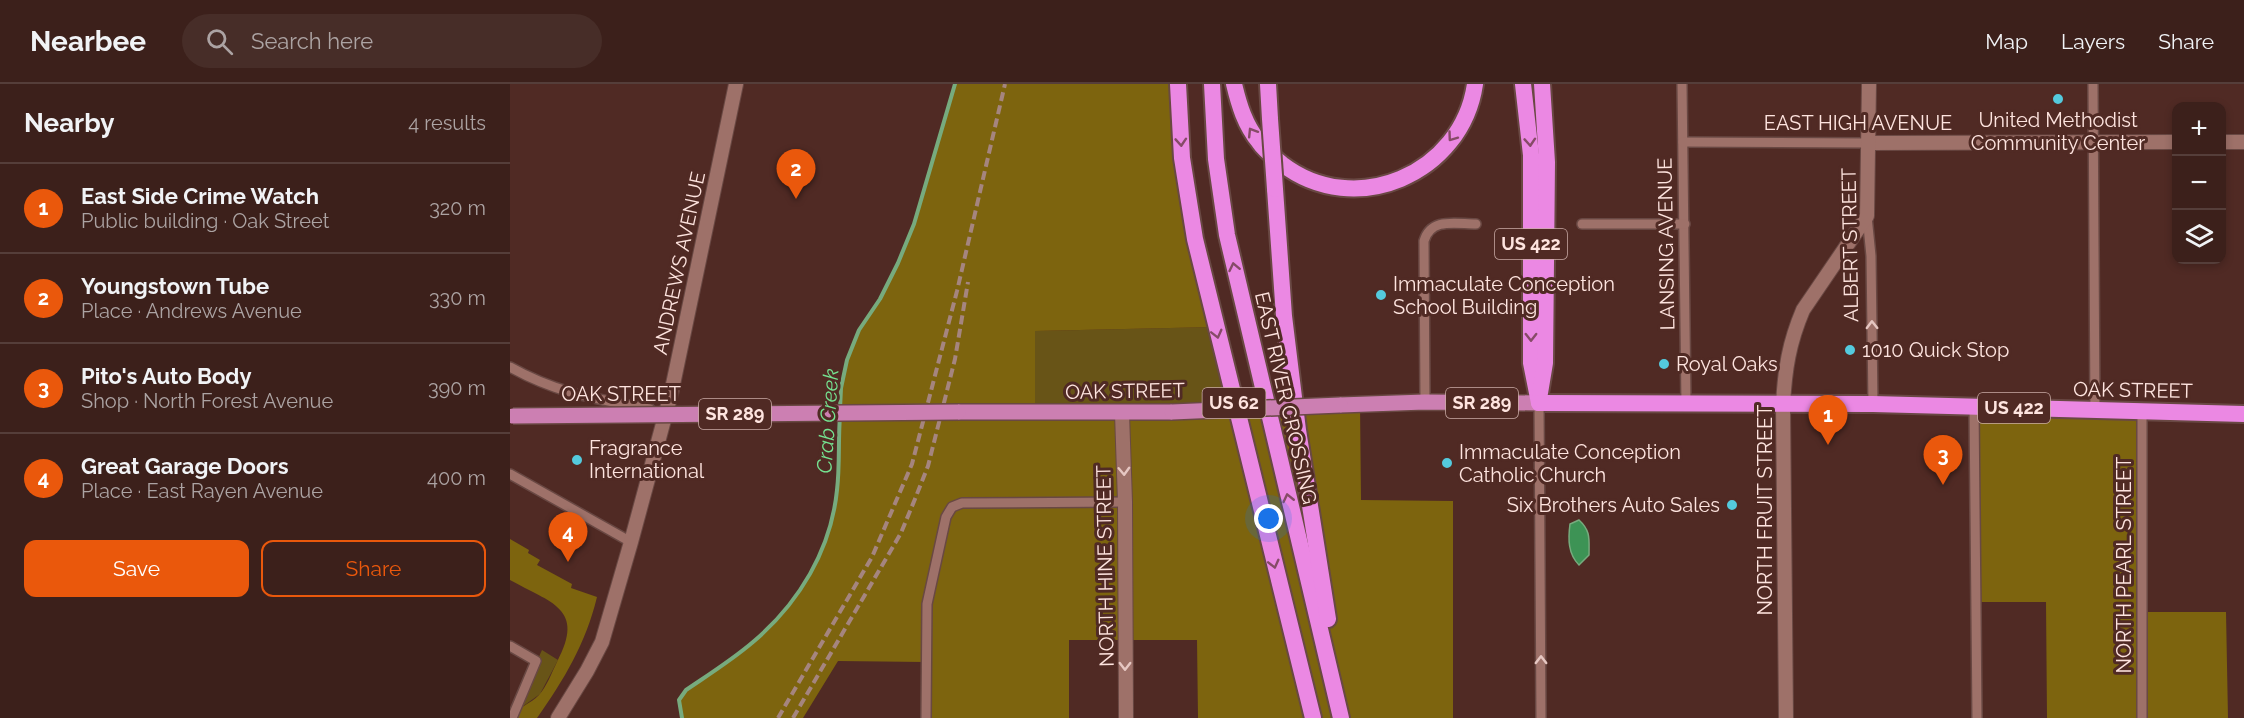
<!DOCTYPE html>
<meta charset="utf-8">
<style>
:root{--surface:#3c201b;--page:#472d28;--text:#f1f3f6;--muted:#aca3a3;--line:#553e3a;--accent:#ea580c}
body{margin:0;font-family:Raleway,sans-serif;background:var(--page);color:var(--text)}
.controls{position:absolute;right:18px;top:18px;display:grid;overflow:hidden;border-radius:12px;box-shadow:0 3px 9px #0003}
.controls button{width:54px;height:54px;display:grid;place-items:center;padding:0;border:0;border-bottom:2px solid var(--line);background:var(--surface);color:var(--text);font:30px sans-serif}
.you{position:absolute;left:759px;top:435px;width:21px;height:21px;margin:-15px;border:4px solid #fff;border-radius:50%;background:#1a73e8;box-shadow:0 0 0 9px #1a73e833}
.badge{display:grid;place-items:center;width:39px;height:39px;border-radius:50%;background:var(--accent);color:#fff;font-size:20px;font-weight:700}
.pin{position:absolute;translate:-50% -50px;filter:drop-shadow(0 2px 3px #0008)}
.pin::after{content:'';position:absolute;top:32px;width:21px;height:18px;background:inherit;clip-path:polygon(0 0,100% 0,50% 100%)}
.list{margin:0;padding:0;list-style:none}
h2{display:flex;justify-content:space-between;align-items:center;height:78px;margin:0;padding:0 24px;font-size:26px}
h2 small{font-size:20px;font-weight:400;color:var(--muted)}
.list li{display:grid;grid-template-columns:39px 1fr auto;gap:18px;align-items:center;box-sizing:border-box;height:90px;padding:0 24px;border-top:2px solid var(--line)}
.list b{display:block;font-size:22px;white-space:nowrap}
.list p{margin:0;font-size:20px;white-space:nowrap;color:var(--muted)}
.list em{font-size:20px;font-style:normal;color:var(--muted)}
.actions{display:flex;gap:12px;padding:18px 24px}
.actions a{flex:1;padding:14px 0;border:2px solid var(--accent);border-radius:12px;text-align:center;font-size:21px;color:var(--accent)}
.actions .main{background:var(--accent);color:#fff}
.icon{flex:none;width:33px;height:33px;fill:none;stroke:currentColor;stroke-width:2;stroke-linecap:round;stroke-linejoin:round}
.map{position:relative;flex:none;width:1734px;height:634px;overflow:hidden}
header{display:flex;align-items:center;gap:36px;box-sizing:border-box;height:84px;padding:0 30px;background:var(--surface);border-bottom:2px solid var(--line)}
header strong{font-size:28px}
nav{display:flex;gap:33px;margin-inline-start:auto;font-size:21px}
.search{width:420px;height:54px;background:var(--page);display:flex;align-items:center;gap:15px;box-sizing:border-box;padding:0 21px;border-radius:33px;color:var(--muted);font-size:22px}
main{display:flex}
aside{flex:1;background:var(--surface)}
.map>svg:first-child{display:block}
.green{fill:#685417}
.forest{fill:#7d640e}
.water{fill:#3d9355;stroke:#77ab7e;stroke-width:1.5}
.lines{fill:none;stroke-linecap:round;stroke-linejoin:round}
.stream{stroke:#77ab7e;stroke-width:4}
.street-casing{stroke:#694843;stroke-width:12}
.secondary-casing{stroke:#694843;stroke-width:16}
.primary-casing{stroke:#694843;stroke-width:18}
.highway-casing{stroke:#694843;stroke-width:20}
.street{stroke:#9e7169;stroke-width:9}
.secondary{stroke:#9e7169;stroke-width:14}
.primary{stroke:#cc7fb2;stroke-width:15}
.highway{stroke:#eb88e3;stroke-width:16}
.rail{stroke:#a5857f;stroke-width:4;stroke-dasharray:9 4.5;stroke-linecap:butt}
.primary-bridge-casing{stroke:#694843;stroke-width:18;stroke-linecap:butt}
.highway-bridge-casing{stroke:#694843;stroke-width:20;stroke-linecap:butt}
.primary-bridge{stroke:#cc7fb2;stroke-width:15}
.highway-bridge{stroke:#eb88e3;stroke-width:16}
.oneway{stroke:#864b67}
.oneway2{stroke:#e6c7c2}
.poi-dot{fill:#54cadd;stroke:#502a24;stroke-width:2}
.labels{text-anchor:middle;stroke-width:6;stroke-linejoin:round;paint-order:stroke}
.shield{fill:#502a24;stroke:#caaca7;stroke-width:1.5}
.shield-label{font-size:18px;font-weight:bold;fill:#fee4df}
.poi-label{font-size:20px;fill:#fee4df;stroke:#502a24;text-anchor:start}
.street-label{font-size:20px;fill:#fee4df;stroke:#502a24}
.water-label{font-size:21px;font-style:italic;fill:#75e491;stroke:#502a24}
</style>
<header>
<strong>Nearbee</strong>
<div class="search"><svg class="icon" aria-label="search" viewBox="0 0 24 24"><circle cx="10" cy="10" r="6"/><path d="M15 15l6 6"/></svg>Search here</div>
<nav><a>Map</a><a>Layers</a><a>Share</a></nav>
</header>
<main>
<aside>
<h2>Nearby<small>4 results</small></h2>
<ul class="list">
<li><span class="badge">1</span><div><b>East Side Crime Watch</b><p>Public building · Oak Street</p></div><em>320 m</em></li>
<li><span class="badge">2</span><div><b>Youngstown Tube</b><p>Place · Andrews Avenue</p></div><em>330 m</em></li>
<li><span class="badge">3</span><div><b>Pito's Auto Body</b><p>Shop · North Forest Avenue</p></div><em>390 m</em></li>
<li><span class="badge">4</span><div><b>Great Garage Doors</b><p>Place · East Rayen Avenue</p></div><em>400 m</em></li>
</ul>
<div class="actions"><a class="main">Save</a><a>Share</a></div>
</aside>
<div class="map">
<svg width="1734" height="634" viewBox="0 0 1734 634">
<rect width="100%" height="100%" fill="#502a24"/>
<g class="green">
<polygon points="705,243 726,327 525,329 525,247"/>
<polygon points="32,566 48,576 30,610 5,628 0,634 0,626 4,628"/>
</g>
<g class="forest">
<path d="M445 0H668L705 243 525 247V329L850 320 851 416 943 417V634H688L687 556H559V634H416L415 578 328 577 293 634H172L169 616 176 606C198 591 222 576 242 559 289 521 322 465 328 404 331 361 323 315 338 273 350 239 374 211 388 177 402 145 412 112 422 78 430 52 439 26 445 0Z"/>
<polygon points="1464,322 1632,328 1633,528 1716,528 1718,634 1537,634 1536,518 1466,518"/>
<path d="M0 455 19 466 18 469 30 476 27 481 62 500 61 504 87 513C76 559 54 596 27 634H2C8 622 21 620 29 611 37 602 42 588 47 578 76 524 41 519 0 496Z"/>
</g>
<path class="water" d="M1069 436C1081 447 1079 455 1079 471L1069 481C1058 470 1058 455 1060 440Z"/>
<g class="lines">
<g class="stream">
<polyline points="330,325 331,304 337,276 349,246 370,215 388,179 404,140 445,0"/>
<path d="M172 634 169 616 176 606C198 591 222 576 243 558 289 519 321 466 327 406 330 381 328 356 330 332"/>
</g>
<defs>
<g id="street">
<polyline points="1172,0 1176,320"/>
<polyline points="1583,0 1585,327"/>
<polyline points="1173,58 1358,59"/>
<polyline points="1357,132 1361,172 1363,320"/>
<polyline points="1072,140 1175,140"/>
<path d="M0 283C48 310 88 315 140 325"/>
<path d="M915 318 914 157C921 133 946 140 966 140"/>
<polyline points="1029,319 1031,634"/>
<polyline points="1464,322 1467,634"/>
<polyline points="1632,328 1632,634"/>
<polyline points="0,390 121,458"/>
<polyline points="0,562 26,577 2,634"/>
<polyline points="416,634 417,520 436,433 442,423 452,419 615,418"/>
</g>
<g id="secondary">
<polyline points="1712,58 1734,58"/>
<polyline points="1358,59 1666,58"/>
<polyline points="612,329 615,418 616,634"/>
<polyline points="48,634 77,587 92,558 121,458 161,310 226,0"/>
<path d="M1276 634 1273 320C1275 285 1279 259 1293 226L1357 132 1359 0"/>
</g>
<g id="primary">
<polyline points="830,321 915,318 1029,319"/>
<polyline points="448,328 662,328"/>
</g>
<g id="highway">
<polyline points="668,0 672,74 685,155 803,634"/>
<polyline points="702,0 706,75 717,151 831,634"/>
<path d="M724 0C729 21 735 41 749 58 755 67 764 73 772 80 845 136 952 90 965 0"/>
<polyline points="758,0 760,35"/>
<polyline points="1013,0 1021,71 1021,279 1029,319"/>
<polyline points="765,105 774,232 788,346 818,535"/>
<polyline points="1030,309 1035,279 1037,78 1032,0"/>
<polyline points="1029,319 1363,320 1734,330"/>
</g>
</defs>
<use href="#street" class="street-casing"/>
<use href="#secondary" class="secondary-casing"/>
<use href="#primary" class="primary-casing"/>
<use href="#highway" class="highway-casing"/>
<use href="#street" class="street"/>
<use href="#secondary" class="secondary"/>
<use href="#primary" class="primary"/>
<use href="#highway" class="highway"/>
<g class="rail">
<polyline points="268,634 362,473 402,380 447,207 495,0"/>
<polyline points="283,634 391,449 405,415 418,382 445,275 458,198"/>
</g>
<defs>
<g id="primary-bridge">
<polyline points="662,328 830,321"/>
<polyline points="3,332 448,328"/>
</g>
<polyline id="highway-bridge" points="760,35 765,105"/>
</defs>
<use href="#primary-bridge" class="primary-bridge-casing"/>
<use href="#highway-bridge" class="highway-bridge-casing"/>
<use href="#primary-bridge" class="primary-bridge"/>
<use href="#highway-bridge" class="highway-bridge"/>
</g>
<defs><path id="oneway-chevron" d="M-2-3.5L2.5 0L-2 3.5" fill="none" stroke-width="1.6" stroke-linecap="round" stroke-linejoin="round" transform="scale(1.5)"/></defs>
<g class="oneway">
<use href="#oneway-chevron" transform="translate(742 48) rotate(-122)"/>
<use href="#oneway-chevron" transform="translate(942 53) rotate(126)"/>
<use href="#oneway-chevron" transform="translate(671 58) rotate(86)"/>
<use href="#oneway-chevron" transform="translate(1020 58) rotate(86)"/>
<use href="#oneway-chevron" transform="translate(724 183) rotate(-102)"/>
<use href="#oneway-chevron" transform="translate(707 250) rotate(76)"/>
<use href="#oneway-chevron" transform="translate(1021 253) rotate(90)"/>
<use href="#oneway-chevron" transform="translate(778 414) rotate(-103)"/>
<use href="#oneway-chevron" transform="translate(764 480) rotate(76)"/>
</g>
<g class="oneway2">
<use href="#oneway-chevron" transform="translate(1362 241) rotate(-91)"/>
<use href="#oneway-chevron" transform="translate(614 387) rotate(88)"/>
<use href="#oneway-chevron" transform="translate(1031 576) rotate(-90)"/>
<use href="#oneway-chevron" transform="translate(615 582) rotate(90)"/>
</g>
<g class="poi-dot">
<circle cx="1548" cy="15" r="6"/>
<circle cx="871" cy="211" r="6"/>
<circle cx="1340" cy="266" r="6"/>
<circle cx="1154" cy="280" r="6"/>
<circle cx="67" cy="376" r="6"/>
<circle cx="937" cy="379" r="6"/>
<circle cx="1222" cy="421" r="6"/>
</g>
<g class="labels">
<g class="shield">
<rect x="985" y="145" width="72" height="30" rx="4.5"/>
<rect x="692.5" y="304" width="63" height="30" rx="4.5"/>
<rect x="936" y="304" width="72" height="30" rx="4.5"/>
<rect x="1468" y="309" width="72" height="30" rx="4.5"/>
<rect x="189" y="315" width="72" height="30" rx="4.5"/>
</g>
<g class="shield-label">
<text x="1021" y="166">US 422</text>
<text x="724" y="325">US 62</text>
<text x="972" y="325">SR 289</text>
<text x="1504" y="330">US 422</text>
<text x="225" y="336">SR 289</text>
</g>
<g class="poi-label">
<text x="1548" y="43" text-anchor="middle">United Methodist<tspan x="1548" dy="23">Community Center</tspan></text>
<text x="883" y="207">Immaculate Conception<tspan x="883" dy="23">School Building</tspan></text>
<text x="1352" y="273">1010 Quick Stop</text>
<text x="1166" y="287">Royal Oaks</text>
<text x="79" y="371">Fragrance<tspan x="79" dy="23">International</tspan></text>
<text x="949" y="375">Immaculate Conception<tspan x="949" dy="23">Catholic Church</tspan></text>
<text x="1210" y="428" text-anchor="end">Six Brothers Auto Sales</text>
</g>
<g class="street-label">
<text x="1348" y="46">EAST HIGH AVENUE</text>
<text transform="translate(1156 160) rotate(-91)" y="7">LANSING AVENUE</text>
<text transform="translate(1340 161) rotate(-91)" y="7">ALBERT STREET</text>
<text transform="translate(169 179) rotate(-78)" y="7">ANDREWS AVENUE</text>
<text transform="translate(1623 306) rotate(1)" y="7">OAK STREET</text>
<text transform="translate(615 307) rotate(-1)" y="7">OAK STREET</text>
<text x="111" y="317">OAK STREET</text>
<text transform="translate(776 314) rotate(77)" y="7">EAST RIVER CROSSING</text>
<text transform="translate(1255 426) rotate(-90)" y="7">NORTH FRUIT STREET</text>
<text transform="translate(1614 481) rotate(-90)" y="7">NORTH PEARL STREET</text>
<text transform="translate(595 482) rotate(-91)" y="7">NORTH HINE STREET</text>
</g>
<g class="water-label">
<text transform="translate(318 337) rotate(-86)" y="7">Crab Creek</text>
</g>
</g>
</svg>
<div class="controls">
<button>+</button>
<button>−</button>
<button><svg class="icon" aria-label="layers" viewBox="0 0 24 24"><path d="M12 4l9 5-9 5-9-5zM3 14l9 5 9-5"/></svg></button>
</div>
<div class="you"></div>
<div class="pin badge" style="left:1318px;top:361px">1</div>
<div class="pin badge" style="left:286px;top:115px">2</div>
<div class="pin badge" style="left:1433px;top:401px">3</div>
<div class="pin badge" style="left:58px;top:478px">4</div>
</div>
</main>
